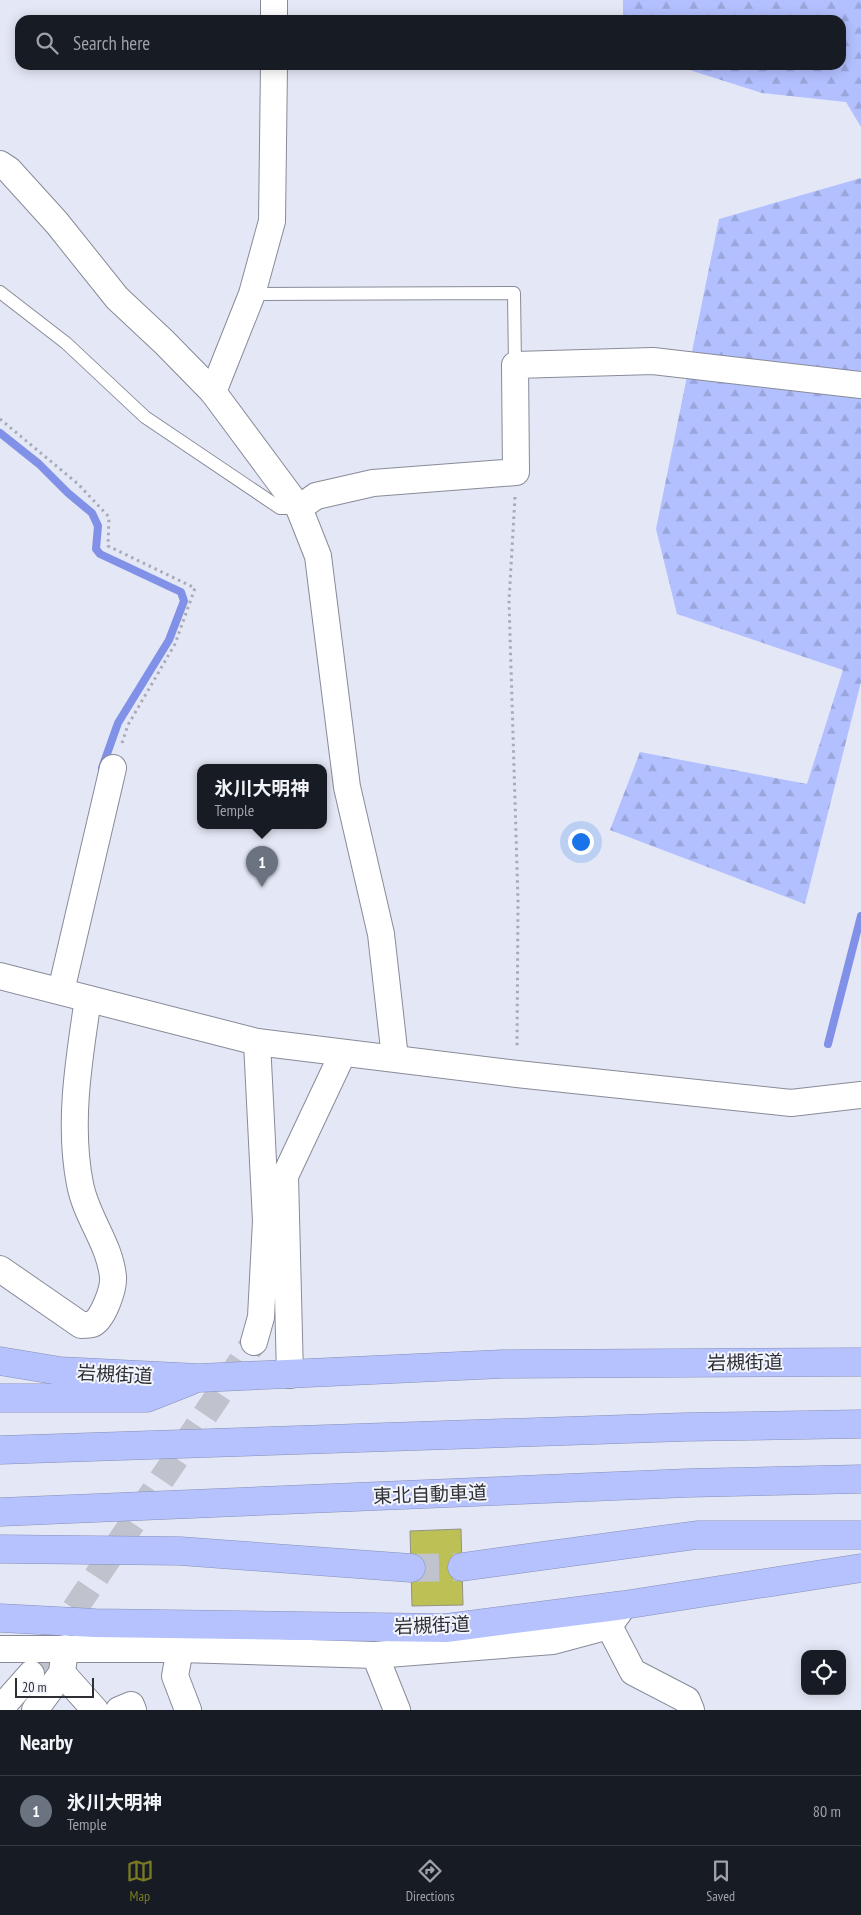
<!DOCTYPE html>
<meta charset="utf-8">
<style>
:root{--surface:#171b24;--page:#20242c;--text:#f1f3f6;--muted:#9ea1a6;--line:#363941;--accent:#797a22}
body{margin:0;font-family:"PT Sans Narrow","Noto Sans JP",sans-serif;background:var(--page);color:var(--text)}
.controls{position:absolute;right:15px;bottom:15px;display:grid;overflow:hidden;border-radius:10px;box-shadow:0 2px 12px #0003}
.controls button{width:45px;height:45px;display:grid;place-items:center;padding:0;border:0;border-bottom:1px solid var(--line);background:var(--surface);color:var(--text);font:25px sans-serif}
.scale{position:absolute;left:15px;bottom:12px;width:79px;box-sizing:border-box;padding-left:5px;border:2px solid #2e2f34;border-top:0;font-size:14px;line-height:18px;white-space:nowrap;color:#2e2f34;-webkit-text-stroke:4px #f3f5fd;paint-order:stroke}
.you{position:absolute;left:580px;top:841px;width:18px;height:18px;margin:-12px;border:4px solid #fff;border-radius:50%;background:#1a73e8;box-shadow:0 0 0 8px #1a73e833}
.badge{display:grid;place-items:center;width:32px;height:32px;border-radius:50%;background:var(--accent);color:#fff;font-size:16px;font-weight:700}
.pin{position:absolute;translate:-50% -41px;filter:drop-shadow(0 1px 2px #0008)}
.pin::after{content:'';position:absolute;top:26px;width:18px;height:15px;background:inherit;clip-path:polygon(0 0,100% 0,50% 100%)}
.popup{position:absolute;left:197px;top:764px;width:130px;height:65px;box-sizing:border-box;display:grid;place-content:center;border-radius:10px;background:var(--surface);filter:drop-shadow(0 1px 4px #0005);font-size:16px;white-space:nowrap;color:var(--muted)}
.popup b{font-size:19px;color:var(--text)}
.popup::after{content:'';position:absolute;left:50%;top:100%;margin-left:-10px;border:10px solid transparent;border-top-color:var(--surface)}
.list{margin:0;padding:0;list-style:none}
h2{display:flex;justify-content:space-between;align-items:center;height:65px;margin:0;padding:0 20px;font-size:21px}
h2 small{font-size:16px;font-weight:400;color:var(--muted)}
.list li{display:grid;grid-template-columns:32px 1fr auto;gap:15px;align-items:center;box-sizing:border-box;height:70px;padding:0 20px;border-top:1px solid var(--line)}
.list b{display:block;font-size:19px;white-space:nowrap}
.list p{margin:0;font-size:16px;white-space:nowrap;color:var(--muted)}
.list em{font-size:16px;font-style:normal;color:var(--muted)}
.icon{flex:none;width:28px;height:28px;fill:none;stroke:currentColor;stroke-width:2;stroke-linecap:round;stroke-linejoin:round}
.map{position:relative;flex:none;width:861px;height:1710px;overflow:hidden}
.search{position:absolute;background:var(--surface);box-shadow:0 2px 12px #0003;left:15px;right:15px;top:15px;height:55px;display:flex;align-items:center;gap:12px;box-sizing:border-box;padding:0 18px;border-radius:15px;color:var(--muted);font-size:19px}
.sheet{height:135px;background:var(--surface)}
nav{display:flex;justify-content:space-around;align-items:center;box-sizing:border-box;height:70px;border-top:1px solid var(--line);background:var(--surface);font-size:14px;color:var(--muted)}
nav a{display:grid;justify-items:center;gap:2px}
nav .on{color:var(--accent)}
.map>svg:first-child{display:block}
.forest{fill:url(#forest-firs)}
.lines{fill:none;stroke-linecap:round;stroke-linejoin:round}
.stream{stroke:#8191e8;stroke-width:8}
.building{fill:#bdc055;stroke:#929387}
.street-tunnel{stroke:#c0c2ce;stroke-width:26;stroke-dasharray:26 13;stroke-linecap:butt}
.highway-tunnel{stroke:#c0c2ce;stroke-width:28;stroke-dasharray:28 14;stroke-linecap:butt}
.lane-casing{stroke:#888b98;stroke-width:14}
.street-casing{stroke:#888b98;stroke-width:28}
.highway-casing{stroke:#868fb7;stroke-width:29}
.path{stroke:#a8aab5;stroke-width:3;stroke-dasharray:2.5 4;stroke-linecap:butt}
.lane{stroke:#fff;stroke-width:12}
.street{stroke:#fff;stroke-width:26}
.highway{stroke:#b5c2fe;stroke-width:28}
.labels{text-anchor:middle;stroke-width:4;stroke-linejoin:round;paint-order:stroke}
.street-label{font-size:19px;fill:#2e2f34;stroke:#f3f5fd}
</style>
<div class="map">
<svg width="861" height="1710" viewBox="0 0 861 1710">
<defs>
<pattern id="forest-firs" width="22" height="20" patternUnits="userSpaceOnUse" patternTransform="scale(1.25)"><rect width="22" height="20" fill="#b2c0ff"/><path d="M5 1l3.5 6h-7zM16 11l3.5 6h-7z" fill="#99a5db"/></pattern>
</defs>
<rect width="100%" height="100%" fill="#e4e7f5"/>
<g class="forest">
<polygon points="623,0 861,0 861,127 846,102 762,93 674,65 841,65 841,20 623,20"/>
<polygon points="861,178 861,682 805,904 610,830 640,752 807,784 843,670 677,614 656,529 719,219"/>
</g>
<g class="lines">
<g class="stream">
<polyline points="0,433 39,464 68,493 92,513 98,526 96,549 100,554 181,592 184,601 169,640 118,723 102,768"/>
<polyline points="828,1044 861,916"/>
</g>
</g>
<polygon class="building" points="461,1529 463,1605 412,1606 410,1531"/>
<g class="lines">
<polyline class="street-tunnel" points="31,1674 254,1342"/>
<polyline class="highway-tunnel" points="411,1568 462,1567"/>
<defs>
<g id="lane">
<polyline points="0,292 66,343 145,417 280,508 298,508"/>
<polyline points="252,294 514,293 515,365"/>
</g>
<g id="street">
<polyline points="274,0 274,20"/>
<polyline points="0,164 9,170 57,223 117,298 164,342 213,392 299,508 318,556 347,787 381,934 395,1058"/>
<polyline points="213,392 252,294 272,221 274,65"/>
<polyline points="299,508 316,496 373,483 516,472 515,365 653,361 861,385"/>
<polyline points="0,976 257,1042 517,1074 791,1103 861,1095"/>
<polyline points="61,991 113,768"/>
<path d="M0 1269 81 1325C84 1325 89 1325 92 1324 103 1320 114 1288 113 1277 110 1244 86 1217 80 1184 68 1124 79 1059 88 999"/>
<polyline points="254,1342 261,1317 266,1221 257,1042"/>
<polyline points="290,1375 285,1176 343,1053"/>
<polyline points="609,1626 633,1672 687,1700 691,1710"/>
<polyline points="0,1649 180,1649 375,1655 553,1641 609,1626 624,1605"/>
<polyline points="180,1649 175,1676 188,1710"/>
<polyline points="375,1655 397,1710"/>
<polyline points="62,1673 95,1710"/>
<polyline points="0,1709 31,1674"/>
<polyline points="35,1710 62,1673 65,1648"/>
<polyline points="119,1710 131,1705 133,1710"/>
</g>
<g id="highway">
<polyline points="0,1361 60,1371 199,1378 503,1364 861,1362"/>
<polyline points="0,1398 147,1398 190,1381"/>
<polyline points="0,1450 685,1427 861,1424"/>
<polyline points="0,1512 688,1483 861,1479"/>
<polyline points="0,1549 180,1551 411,1568"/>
<polyline points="462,1567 697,1535 861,1535"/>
<polyline points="0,1618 95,1623 446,1628 624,1605 861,1568"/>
</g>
</defs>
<use href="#lane" class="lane-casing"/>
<use href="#street" class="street-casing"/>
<use href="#highway" class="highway-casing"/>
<g class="path">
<polyline points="0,419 78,484 109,517 108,546 195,588 175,644 128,725 122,743"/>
<polyline points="515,497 509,601 518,900 517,1048"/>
</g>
<use href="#lane" class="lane"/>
<use href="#street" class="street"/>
<use href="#highway" class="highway"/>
</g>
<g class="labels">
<g class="street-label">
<text transform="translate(745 1362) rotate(-1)" y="7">岩槻街道</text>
<text transform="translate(115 1374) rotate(3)" y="7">岩槻街道</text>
<text transform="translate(430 1494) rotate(-2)" y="7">東北自動車道</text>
<text transform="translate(432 1625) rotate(-2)" y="7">岩槻街道</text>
</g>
</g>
</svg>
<div class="controls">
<button><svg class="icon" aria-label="locate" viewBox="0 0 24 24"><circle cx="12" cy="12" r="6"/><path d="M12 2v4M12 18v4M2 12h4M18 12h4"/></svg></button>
</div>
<div class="scale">20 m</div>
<div class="you"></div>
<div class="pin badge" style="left:262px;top:887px;background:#6b7280">1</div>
<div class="popup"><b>氷川大明神</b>Temple</div>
<div class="search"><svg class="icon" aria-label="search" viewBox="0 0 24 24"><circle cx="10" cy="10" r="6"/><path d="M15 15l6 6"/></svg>Search here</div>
</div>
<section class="sheet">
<h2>Nearby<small></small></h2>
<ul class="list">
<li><span class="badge" style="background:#6b7280">1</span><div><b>氷川大明神</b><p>Temple</p></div><em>80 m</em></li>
</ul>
</section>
<nav>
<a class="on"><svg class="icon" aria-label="map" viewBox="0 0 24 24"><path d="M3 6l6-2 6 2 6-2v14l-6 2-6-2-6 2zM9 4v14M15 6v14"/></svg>Map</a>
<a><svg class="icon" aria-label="directions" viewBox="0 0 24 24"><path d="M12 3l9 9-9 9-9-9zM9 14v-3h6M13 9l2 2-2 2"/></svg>Directions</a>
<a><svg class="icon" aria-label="saved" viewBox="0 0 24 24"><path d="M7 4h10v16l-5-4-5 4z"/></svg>Saved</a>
</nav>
